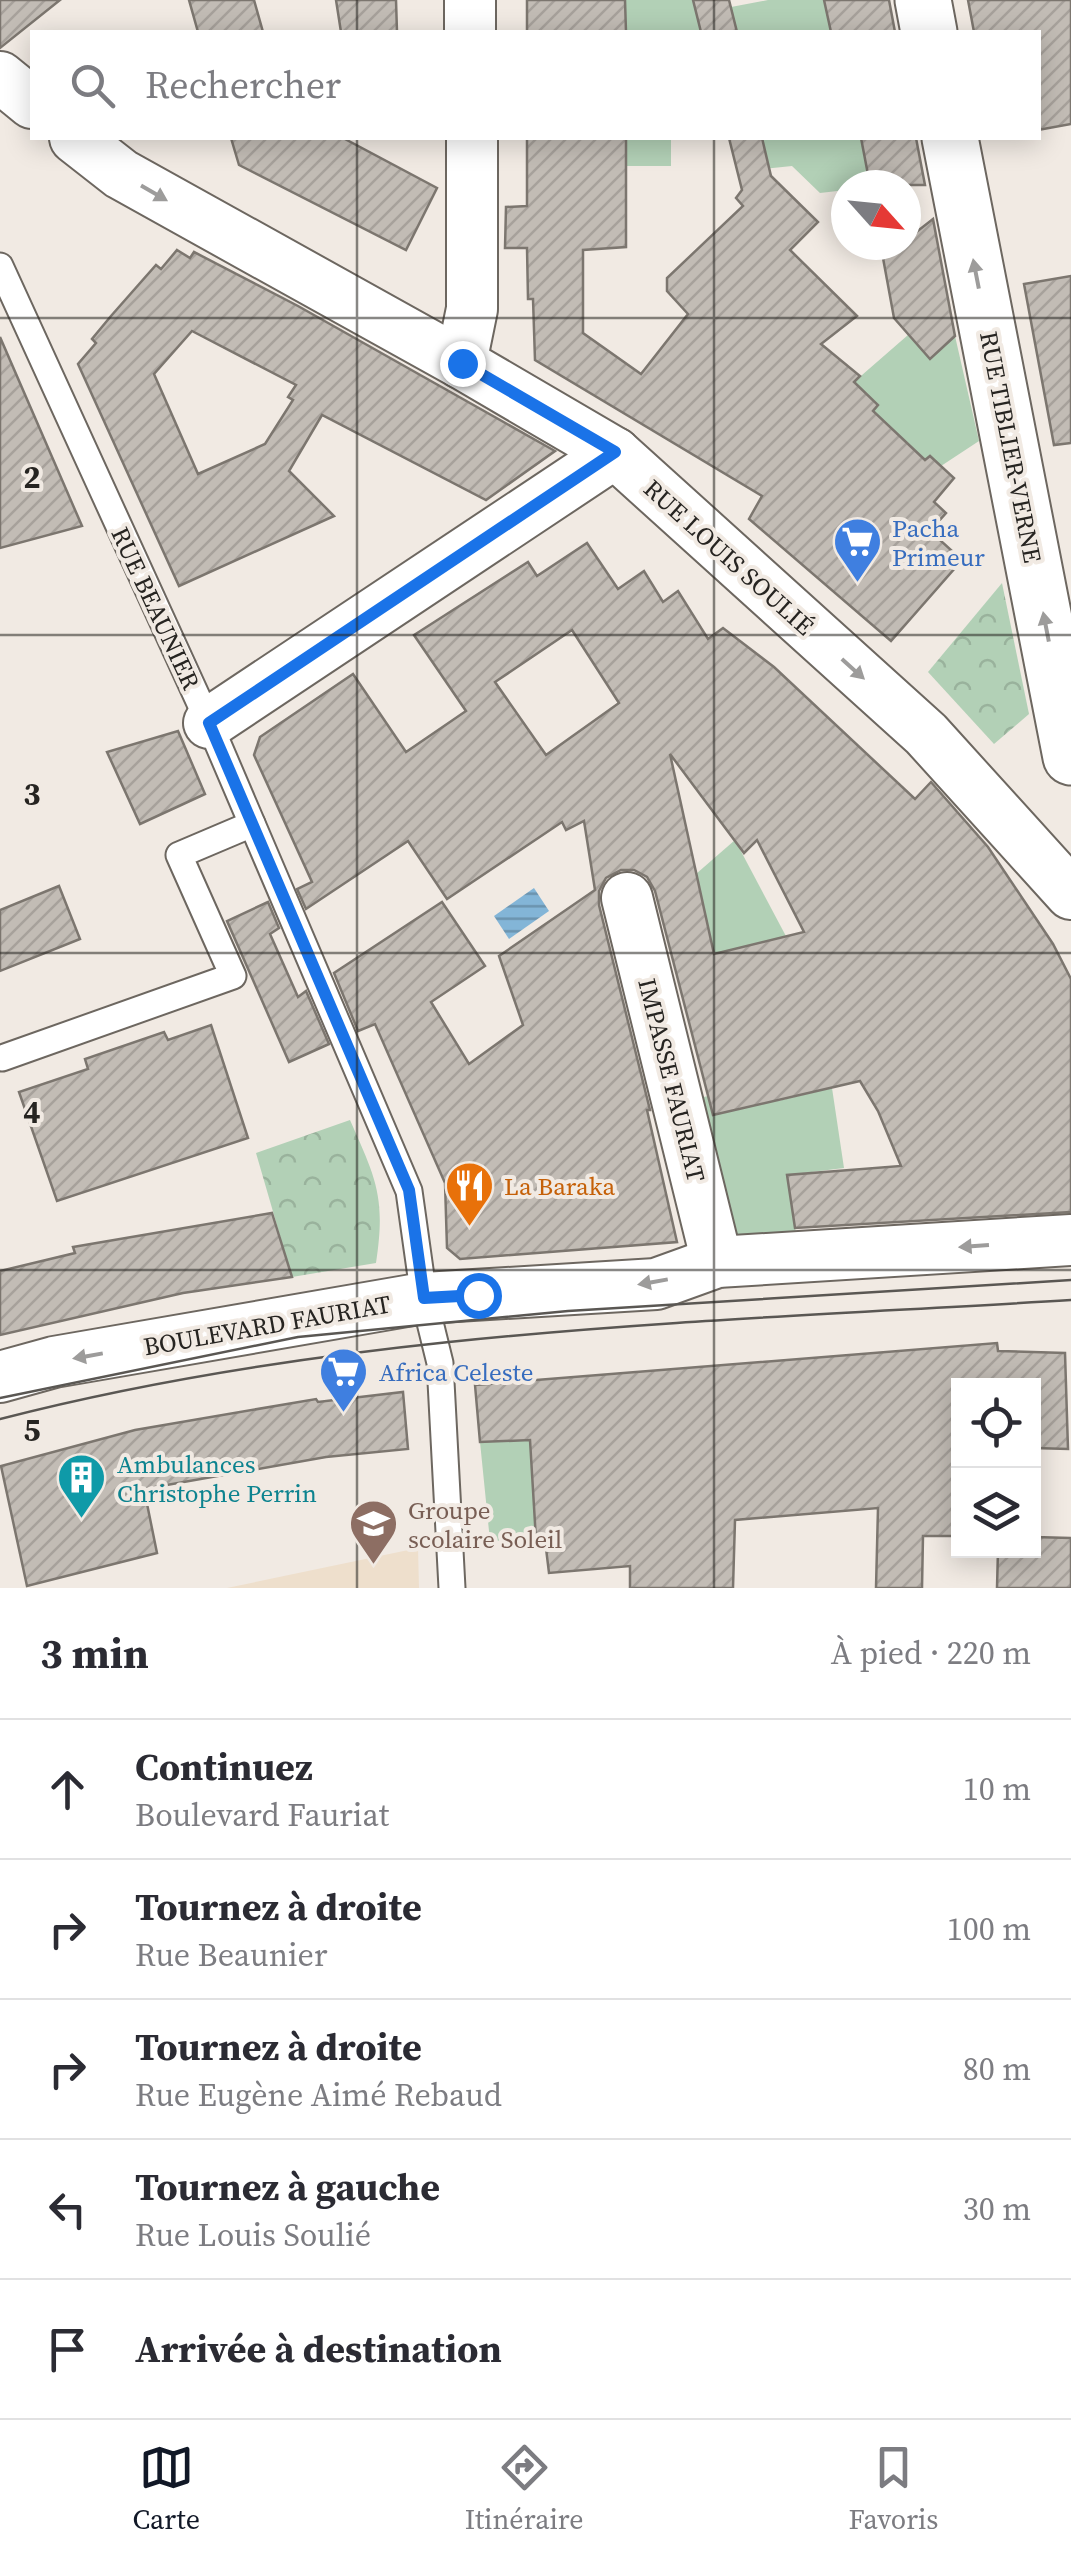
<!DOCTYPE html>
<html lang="fr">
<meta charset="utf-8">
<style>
:root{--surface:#fff;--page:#f7f7f7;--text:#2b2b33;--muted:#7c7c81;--line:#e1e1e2;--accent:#111827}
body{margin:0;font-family:"Source Serif 4",serif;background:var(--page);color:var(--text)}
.controls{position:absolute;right:30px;bottom:30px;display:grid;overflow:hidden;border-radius:0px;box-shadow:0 5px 25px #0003}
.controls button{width:90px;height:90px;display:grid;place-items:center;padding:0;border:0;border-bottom:2px solid var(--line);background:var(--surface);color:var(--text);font:50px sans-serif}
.compass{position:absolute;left:831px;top:170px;width:90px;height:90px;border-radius:50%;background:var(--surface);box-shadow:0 5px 25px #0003;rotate:117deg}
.stop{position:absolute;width:30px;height:30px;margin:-22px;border:8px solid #1a73e8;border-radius:50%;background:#fff}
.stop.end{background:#1a73e8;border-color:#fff;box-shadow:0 2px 10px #0008}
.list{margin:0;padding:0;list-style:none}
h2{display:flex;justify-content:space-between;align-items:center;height:130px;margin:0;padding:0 40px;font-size:42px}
h2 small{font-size:32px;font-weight:400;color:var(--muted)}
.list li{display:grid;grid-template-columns:65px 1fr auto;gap:30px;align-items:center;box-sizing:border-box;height:140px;padding:0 40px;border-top:2px solid var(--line)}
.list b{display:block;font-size:38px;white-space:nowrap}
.list p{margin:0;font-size:32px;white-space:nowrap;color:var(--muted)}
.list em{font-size:32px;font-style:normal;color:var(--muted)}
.icon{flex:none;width:55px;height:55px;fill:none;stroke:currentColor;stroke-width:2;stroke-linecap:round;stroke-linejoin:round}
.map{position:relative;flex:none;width:1071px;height:1588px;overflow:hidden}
.search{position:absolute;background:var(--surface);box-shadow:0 5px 25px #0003;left:30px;right:30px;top:30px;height:110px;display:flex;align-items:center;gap:25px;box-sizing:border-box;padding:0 35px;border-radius:0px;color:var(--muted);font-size:38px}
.sheet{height:830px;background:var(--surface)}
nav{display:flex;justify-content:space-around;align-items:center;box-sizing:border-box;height:140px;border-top:2px solid var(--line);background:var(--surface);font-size:28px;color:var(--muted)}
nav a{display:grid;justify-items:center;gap:5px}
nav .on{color:var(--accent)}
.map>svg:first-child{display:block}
.education{fill:#eedfcc}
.park{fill:url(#park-crowns)}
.garden{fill:#b2d0b6}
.water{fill:url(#water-rules)}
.building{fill:url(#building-hatch);stroke:#7c766f;stroke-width:2.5;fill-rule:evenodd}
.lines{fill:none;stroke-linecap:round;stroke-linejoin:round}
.lane-casing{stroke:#6d6760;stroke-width:29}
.street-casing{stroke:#6d6760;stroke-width:54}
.secondary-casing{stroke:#6d6760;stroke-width:59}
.lane{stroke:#fff;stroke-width:25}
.street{stroke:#fff;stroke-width:50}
.secondary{stroke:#fff;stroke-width:55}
.tram{stroke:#5a5753;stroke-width:2.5}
.oneway{fill:#9d9c9b}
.route{stroke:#1a73e8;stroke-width:12}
.grid{fill:none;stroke:#262421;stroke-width:2.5;stroke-opacity:0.55}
.labels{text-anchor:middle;stroke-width:8;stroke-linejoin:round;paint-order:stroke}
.street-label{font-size:25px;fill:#262421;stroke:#f1eae3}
.shop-label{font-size:25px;fill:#366cbe;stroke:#f1eae3;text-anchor:start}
.food-label{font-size:25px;fill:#c56008;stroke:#f1eae3;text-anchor:start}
.culture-label{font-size:25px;fill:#0d838f;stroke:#f1eae3;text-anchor:start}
.education-label{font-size:25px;fill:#785e54;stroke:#f1eae3;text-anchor:start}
.grid-label{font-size:32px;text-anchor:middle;font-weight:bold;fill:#262421;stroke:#f1eae3;stroke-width:8;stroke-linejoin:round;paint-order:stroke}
</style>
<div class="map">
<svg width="1071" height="1588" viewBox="0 0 1071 1588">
<defs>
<pattern id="park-crowns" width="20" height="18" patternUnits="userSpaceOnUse" patternTransform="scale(2.5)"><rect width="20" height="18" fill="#b2d0b6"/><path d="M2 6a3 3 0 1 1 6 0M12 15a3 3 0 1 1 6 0" fill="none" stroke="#99b29c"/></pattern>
<pattern id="water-rules" width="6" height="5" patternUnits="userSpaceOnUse" patternTransform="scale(2.5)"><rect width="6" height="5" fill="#83b5d7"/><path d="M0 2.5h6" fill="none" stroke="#6b93ae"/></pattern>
<pattern id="building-hatch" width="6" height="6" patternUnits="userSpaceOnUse" patternTransform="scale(2.5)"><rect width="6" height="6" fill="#c2bcb5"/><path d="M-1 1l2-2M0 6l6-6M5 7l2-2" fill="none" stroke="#a7a19b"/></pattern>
</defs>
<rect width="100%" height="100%" fill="#f1eae3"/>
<polygon class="education" points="418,1548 419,1588 227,1588"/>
<g class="park">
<polygon points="1002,583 1029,714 994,744 928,672"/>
<path d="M350 1120C376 1179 386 1197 376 1263L292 1277 256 1153Z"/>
</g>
<g class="garden">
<polygon points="625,0 694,0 701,32 625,32"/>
<polygon points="768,0 824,0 831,32 737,32 731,7"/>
<rect x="626" y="138" width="45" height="28"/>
<polygon points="762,138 861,138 870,185 846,185 846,190 820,193 792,166 763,169"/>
<polygon points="908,335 930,359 955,336 979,441 941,466 930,456 925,460 873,411 878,404 854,382"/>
<polygon points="735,840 788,940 714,954 696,874"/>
<polygon points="832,1088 844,1168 787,1175 796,1233 736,1239 695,1099 708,1096 778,1101"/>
<polygon points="548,1439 534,1498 536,1540 490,1541 480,1442"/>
</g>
<polygon class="water" points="534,888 549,911 509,939 494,916"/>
<g class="building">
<polygon points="0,0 60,0 0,48"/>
<polygon points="189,0 254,0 263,32 198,32"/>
<polygon points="336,0 396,0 397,32 341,32"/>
<polygon points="527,0 625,0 626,32 527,32"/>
<polygon points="693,0 729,0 737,32 701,32"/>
<polygon points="824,0 889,0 895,32 831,32"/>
<polygon points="968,0 1071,0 1071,124 1038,130 1038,32 974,32"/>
<polygon points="231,138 343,138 437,188 406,250 239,165"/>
<polygon points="527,138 626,138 626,247 583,250 583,333 641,374 688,314 667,291 667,278 743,206 736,198 742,190 729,138 762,138 771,176 818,222 790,250 857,316 821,344 860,376 854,382 878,405 873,411 925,460 930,456 954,478 934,502 946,513 930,531 962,560 891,641 749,519 762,496 535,360 533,299 528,299 527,248 505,248 506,207 527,206"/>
<polygon points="861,138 916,138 925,185 870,185"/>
<polygon points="933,219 955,336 930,359 894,318 883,258 899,245 906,245 906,240"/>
<path d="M177 250 190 258 194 252 298 306 555 451 486 500 322 415 289 471 334 516 179 586 78 364 96 343 92 339 111 316 156 265 161 269ZM192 331 296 385 288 397 293 400 265 444 198 474 154 374Z"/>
<polygon points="1071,276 1071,443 1054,445 1024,284"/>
<polygon points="0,337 82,526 0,548"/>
<path d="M587 543 618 589 644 571 663 602 678 591 708 639 723 628 774 667 915 799 931 782 988 847 1053 944 1071 979V1212L795 1228 787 1175 901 1166 878 1111 860 1081 713 1115 655 891 647 877 634 870H621L606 878 599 891V905L650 1110H647L677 1242 460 1259 447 1248 445 1183 375 1024 358 1031 334 973 442 902 485 966 431 1002 469 1064 523 1025 499 956 595 890 584 821 566 830 562 822 447 899 408 841 306 909 297 889 312 882 254 755 260 737 353 674 406 752 466 711 414 635 528 562 537 576ZM572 630 619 703 546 755 495 682ZM670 754 744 853 757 840 804 932 714 954Z"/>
<polygon points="178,731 205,794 140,824 107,752"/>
<polygon points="59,886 80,939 0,971 0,910"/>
<polygon points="268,902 279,928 270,934 298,997 306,991 329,1044 289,1062 227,921"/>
<polygon points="211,1025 248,1138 57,1201 19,1092 88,1069 85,1059 164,1032 168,1040"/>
<polygon points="272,1213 292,1277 183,1293 0,1335 0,1271 75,1253 73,1247"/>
<polygon points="997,1343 998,1351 1065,1353 1068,1449 1034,1448 1034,1386 958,1386 958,1536 923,1536 922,1588 876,1588 878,1508 735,1520 733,1588 630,1588 630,1566 549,1573 545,1540 536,1540 530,1440 480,1442 475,1385"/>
<polygon points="403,1392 408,1449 326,1457 144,1489 157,1553 27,1586 1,1466 135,1430 316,1399 318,1402"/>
<polygon points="1034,1537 1071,1538 1071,1588 997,1588 998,1550 1034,1550"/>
</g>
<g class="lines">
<defs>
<g id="lane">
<polyline points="0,266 209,723 409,1191 424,1298 440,1363 452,1588"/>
<polyline points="2,1058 233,976 179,855 252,824"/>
</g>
<g id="street">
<polyline points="470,0 470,32"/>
<polyline points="0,77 32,103"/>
<polyline points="75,138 121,174 461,363 615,453 926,734 1071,894"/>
<polyline points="461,363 472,309 472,138"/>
<polyline points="209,723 615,453"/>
<polyline points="627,898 717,1262"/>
<polyline points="0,1377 54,1362 424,1298 656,1284 717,1262 1071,1240"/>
</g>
<g id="secondary">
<polyline points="923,0 929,32"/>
<polyline points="950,138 1071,757"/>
</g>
</defs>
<use href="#lane" class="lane-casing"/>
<use href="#street" class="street-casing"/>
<use href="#secondary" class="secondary-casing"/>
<use href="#lane" class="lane"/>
<use href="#street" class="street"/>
<use href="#secondary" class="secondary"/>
<g class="tram">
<polyline points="0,1398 298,1337 568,1311 1071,1280"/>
<path d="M0 1419C349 1329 713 1322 1071 1300"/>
</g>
</g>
<defs><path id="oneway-solid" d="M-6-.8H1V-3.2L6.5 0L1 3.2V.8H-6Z" transform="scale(2.5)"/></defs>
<g class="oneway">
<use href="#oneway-solid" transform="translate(154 193) rotate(30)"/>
<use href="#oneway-solid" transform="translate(976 274) rotate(-101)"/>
<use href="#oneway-solid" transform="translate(1046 627) rotate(-101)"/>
<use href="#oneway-solid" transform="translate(853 669) rotate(42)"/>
<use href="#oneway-solid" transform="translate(974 1246) rotate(176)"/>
<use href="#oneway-solid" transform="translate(653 1282) rotate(170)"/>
<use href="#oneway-solid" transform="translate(88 1356) rotate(170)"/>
</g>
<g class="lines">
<polyline class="route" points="462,363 615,452 209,723 409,1190 424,1298 478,1295"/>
</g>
<path class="grid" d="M357 0V32M714 0V32M357 138V1588M714 138V1588M0 318H1071M0 635H1071M0 953H1071M0 1270H1071"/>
<defs>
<symbol id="supermarket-pin" viewBox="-11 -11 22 30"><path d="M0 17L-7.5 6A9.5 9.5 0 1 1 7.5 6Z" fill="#3f7fe0" stroke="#f1eae3"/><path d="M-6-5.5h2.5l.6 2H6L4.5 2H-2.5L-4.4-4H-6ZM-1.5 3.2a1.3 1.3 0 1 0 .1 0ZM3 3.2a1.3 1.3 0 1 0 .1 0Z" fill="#fff"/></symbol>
<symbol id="restaurant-pin" viewBox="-11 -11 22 30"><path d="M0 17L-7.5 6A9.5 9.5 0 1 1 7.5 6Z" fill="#e8710a" stroke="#f1eae3"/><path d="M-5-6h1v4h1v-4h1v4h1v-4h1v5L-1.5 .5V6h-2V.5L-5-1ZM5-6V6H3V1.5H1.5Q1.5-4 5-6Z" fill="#fff"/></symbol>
<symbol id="building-pin" viewBox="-11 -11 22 30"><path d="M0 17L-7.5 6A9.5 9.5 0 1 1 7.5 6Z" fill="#0f9aa8" stroke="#f1eae3"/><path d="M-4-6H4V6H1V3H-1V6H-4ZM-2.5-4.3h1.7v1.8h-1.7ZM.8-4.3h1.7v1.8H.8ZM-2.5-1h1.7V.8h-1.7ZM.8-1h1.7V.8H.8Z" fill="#fff"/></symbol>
<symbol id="school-pin" viewBox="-11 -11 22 30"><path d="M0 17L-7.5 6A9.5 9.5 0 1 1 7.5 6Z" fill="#8d6e63" stroke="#f1eae3"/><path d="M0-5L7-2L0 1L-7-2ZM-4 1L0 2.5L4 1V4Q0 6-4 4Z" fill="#fff"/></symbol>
</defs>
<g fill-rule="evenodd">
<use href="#supermarket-pin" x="830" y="514" width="55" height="75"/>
<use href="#restaurant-pin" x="442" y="1158" width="55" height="75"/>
<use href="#supermarket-pin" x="316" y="1344" width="55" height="75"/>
<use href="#building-pin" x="54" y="1450" width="55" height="75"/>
<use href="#school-pin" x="346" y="1496" width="55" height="75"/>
</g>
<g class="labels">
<g class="street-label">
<text transform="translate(1011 447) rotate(79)" y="9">RUE TIBLIER-VERNE</text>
<text transform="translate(729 557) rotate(42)" y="9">RUE LOUIS SOULIÉ</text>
<text transform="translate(156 608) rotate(65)" y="9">RUE BEAUNIER</text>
<text transform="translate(672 1080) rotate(76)" y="9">IMPASSE FAURIAT</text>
<text transform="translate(267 1325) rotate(-10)" y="9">BOULEVARD FAURIAT</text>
</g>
<g class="shop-label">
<text x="892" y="537">Pacha<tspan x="892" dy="29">Primeur</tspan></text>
<text x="379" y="1381">Africa Celeste</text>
</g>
<g class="food-label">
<text x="504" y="1195">La Baraka</text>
</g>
<g class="culture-label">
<text x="117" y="1473">Ambulances<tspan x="117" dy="29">Christophe Perrin</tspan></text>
</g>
<g class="education-label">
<text x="408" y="1519">Groupe<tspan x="408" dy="29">scolaire Soleil</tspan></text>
</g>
</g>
<g class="grid-label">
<text x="32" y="488">2</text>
<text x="32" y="805">3</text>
<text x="32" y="1123">4</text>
<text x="32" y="1441">5</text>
</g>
</svg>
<div class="controls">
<button><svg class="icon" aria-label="locate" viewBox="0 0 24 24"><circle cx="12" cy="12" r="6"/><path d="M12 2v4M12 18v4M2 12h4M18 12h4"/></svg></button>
<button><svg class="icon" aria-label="layers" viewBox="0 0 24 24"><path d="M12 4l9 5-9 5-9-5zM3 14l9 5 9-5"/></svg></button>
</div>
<svg class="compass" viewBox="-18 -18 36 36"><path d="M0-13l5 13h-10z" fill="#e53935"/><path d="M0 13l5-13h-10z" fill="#7c7c81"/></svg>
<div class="stop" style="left:478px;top:1295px"></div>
<div class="stop end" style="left:462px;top:363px"></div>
<div class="search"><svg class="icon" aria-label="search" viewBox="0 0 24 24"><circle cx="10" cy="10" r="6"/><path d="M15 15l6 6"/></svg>Rechercher</div>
</div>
<section class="sheet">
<h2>3 min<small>À pied · 220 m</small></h2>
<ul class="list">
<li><svg class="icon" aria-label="ahead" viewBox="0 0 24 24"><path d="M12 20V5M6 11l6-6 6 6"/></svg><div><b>Continuez</b><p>Boulevard Fauriat</p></div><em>10 m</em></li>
<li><svg class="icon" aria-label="right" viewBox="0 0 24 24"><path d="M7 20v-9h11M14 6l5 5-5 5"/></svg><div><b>Tournez à droite</b><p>Rue Beaunier</p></div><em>100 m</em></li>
<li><svg class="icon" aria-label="right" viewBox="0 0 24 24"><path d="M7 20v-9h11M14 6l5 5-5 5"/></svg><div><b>Tournez à droite</b><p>Rue Eugène Aimé Rebaud</p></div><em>80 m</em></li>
<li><svg class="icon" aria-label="left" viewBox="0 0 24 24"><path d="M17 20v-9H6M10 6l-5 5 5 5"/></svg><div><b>Tournez à gauche</b><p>Rue Louis Soulié</p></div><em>30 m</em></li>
<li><svg class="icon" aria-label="arrive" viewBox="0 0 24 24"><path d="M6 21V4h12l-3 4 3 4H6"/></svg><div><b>Arrivée à destination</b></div></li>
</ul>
</section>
<nav>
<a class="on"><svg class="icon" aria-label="map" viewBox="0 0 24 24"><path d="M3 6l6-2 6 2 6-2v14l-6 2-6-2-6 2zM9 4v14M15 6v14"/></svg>Carte</a>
<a><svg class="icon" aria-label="directions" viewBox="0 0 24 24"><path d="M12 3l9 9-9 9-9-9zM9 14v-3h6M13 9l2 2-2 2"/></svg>Itinéraire</a>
<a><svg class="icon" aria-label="saved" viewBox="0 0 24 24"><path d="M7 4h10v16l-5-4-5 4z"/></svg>Favoris</a>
</nav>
